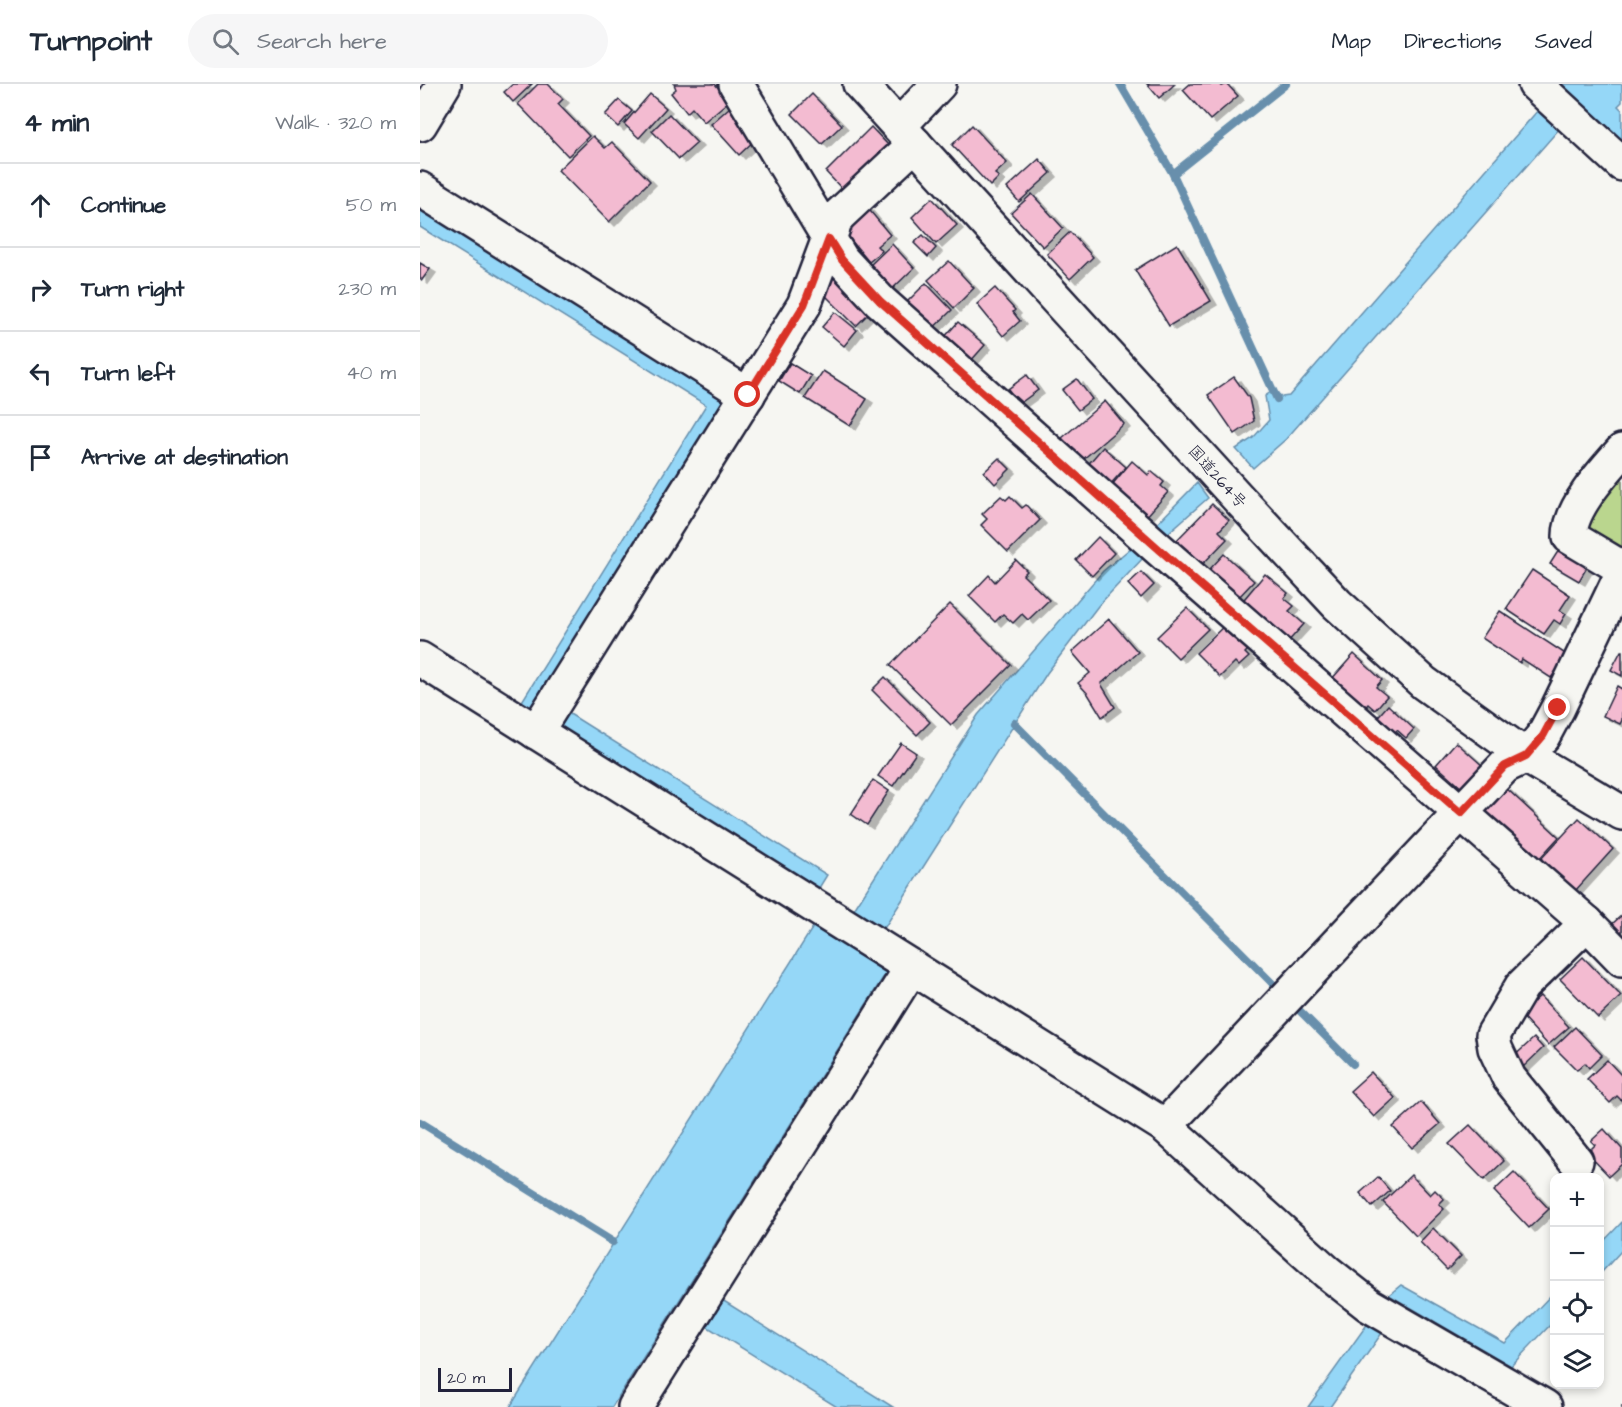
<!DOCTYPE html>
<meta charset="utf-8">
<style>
:root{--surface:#fff;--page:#f6f6f7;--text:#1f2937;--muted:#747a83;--line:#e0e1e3}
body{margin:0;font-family:"Architects Daughter","Klee One",sans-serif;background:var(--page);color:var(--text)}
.controls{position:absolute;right:18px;bottom:18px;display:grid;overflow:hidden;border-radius:12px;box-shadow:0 3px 9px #0003}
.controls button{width:54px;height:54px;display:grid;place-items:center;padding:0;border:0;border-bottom:2px solid var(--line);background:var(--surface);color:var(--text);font:30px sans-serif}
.scale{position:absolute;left:18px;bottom:15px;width:74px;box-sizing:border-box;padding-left:6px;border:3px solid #22223b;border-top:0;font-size:16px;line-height:21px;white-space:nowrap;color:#22223b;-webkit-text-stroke:4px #f6f6f2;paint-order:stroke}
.stop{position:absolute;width:18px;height:18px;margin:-14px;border:4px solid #d93025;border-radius:50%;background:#fff}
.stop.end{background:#d93025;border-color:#fff;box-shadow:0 2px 6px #0008}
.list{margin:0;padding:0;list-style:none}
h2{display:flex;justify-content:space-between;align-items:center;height:78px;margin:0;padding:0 24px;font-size:26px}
h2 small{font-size:20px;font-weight:400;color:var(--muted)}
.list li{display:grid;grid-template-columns:39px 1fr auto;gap:18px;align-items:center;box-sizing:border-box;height:84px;padding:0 24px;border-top:2px solid var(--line)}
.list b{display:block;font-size:22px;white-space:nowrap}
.list em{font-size:20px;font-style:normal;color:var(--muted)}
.icon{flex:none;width:33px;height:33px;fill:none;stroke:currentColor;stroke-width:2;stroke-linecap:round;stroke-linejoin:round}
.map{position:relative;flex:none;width:1202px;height:1323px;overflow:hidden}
header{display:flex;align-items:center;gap:36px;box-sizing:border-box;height:84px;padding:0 30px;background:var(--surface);border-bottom:2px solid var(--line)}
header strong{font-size:28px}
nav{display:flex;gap:33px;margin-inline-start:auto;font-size:21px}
.search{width:420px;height:54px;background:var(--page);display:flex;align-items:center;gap:15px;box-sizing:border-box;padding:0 21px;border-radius:33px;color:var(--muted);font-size:22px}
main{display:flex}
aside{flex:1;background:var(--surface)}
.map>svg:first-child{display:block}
.green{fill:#bad68e;stroke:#6e7c64;stroke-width:1.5}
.water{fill:#95d7f7;stroke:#678fac;stroke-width:1.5}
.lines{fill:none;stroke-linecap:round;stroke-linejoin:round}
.stream{stroke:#678fac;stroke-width:8}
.building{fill:#f3bbd1;stroke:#22223b;stroke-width:1.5;filter:url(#shadow)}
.minor-casing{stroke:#22223b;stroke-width:38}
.highway-casing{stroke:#22223b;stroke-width:38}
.path{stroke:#22223b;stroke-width:4;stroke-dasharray:4.5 4.5;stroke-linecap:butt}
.minor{stroke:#f6f6f2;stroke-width:33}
.highway{stroke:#f6f6f2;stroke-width:33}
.route{stroke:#d93025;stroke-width:8}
.labels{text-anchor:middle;stroke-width:6;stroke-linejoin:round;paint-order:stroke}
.street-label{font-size:16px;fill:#22223b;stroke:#f6f6f2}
</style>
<header>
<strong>Turnpoint</strong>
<div class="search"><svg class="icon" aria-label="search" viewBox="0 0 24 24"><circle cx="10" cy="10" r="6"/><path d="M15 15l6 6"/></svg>Search here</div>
<nav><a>Map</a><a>Directions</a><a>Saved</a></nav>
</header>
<main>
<aside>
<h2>4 min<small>Walk · 320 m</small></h2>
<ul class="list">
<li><svg class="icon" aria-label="ahead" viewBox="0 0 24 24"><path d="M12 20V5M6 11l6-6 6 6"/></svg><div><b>Continue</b></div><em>50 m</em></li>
<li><svg class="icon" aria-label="right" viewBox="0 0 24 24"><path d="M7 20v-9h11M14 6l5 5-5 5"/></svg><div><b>Turn right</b></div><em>230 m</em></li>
<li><svg class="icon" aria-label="left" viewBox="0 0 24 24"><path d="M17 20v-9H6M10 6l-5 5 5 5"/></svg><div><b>Turn left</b></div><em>40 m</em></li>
<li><svg class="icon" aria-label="arrive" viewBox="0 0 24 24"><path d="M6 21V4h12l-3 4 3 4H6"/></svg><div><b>Arrive at destination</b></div></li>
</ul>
</aside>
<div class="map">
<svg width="1202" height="1323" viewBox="0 0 1202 1323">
<defs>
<filter id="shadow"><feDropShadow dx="6" dy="4" stdDeviation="0" flood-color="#0004"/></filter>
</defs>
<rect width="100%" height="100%" fill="#f6f6f2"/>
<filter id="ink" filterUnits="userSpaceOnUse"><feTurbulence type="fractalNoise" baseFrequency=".0167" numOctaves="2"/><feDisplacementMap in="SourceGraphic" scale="12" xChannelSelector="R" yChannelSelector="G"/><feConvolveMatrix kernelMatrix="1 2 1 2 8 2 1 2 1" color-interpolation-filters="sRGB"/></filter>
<g filter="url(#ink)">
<polygon class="green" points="1202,382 1202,468 1160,446"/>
<g class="water">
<polygon points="1140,0 1202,0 1202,18 1198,22 1202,26 1202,60 1140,44 866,355 833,384 816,365 833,354 849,336 845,312 854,306 862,313 869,312 1119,25 1146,6"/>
<polygon points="0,123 308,316 115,628 101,619 286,321 0,143"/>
<polygon points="777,399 788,414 740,456 678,522 627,589 463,846 455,842 437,870 466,889 192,1323 90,1323 393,843 423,861 441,832 433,827 558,631 683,487 724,453"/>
<polygon points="145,627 407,791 399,804 137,641"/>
<polygon points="1202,1138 1202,1166 1180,1190 1180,1161"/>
<polygon points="981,1201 1085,1259 1134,1208 1134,1237 1091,1282 969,1211"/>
<polygon points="299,1214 473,1323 417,1323 283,1240"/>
<polygon points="948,1239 962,1249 910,1323 888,1323"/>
</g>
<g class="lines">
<g class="stream">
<polyline points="700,0 753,90 857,315"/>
<polyline points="753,90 866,0"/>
<polyline points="594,639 855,902"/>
<polyline points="877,924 933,980"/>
<polyline points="0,1038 193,1158"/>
</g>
</g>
<g class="building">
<polygon points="93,0 112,0 93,18 84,8"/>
<polygon points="118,0 128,0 143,15 138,20 169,52 148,72 98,20"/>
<polygon points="254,0 295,0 309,17 284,38 272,24 267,29 251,9 256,5"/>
<polygon points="727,0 755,0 739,14"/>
<polygon points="770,0 800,0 802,2 807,0 818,12 790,36 763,6"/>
<polygon points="230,10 246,24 219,54 204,40"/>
<polygon points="392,10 422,41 402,60 372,30"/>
<polygon points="199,16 212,27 198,43 185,31"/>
<polygon points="310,23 337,54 319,71 291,40"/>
<polygon points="249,30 277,59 259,75 232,47"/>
<polygon points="552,41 587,79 575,90 579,93 570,102 532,61"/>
<polygon points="451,43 468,61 423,106 406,88"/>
<polygon points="173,52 185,64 192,58 230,97 189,138 138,86"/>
<polygon points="619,75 631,89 599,118 587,104"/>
<polygon points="612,110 643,144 623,163 591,129"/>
<polygon points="512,114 537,141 516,160 492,133"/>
<polygon points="446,122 470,151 457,162 462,167 449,178 421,144"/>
<polygon points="650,148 673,173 650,195 627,170"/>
<polygon points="503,151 516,164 508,173 494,159"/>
<polygon points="472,160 494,184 468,209 446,185"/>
<polygon points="757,160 791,217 749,242 715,186"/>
<polygon points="529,177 554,204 534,224 508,196"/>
<polygon points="0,179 10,185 2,196 0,194"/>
<polygon points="417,189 453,225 436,242 400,206"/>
<polygon points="506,199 532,226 507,250 481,224"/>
<polygon points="575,204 595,226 593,228 600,237 583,252 557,220"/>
<polygon points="415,228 437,246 424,262 402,243"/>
<polygon points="538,238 565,261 549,279 522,256"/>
<polygon points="370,279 391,292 380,310 359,297"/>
<polygon points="403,287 447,315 430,342 385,314"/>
<polygon points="607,291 618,306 599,320 588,305"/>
<polygon points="814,293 829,314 834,337 815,350 788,311"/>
<polygon points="657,295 672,315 658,326 642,306"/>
<polygon points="685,317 704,340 661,377 642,354"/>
<polygon points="683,363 706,383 687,404 665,384"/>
<polygon points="579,374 590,385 575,400 564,388"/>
<polygon points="712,377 728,391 731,387 744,398 741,402 748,408 726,433 691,402"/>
<polygon points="581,412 586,416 590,412 602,424 606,421 620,436 588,468 561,441 567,435 562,430"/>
<polygon points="792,420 809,436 799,447 807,455 778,485 753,460"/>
<polygon points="678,453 694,469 672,492 656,476"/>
<polygon points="1142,461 1170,478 1159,497 1130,480"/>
<polygon points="804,470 834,497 818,514 789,486"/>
<polygon points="596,476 607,487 603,491 629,516 608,536 602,530 593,539 583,530 575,538 549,512 569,491 575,498"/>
<polygon points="1112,486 1150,511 1140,526 1146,530 1140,540 1134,536 1124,550 1086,525"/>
<polygon points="721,488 734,501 721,514 708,500"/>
<polygon points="845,490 868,509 864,514 874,522 869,527 884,540 866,560 820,520"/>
<polygon points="530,520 591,581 531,641 470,581"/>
<polygon points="767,524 788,545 758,574 737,553"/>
<polygon points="1080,527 1147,571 1131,594 1102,575 1100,579 1062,554"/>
<polygon points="689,535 718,568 681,600 695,623 682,633 668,610 658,599 670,589 652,568"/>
<polygon points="807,539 831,563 825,569 829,573 819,582 815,578 800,593 776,569"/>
<polygon points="1201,567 1202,567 1202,592 1191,586"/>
<polygon points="934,570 962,596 956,603 967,612 955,626 948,620 943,626 910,597"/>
<polygon points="465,593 510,638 497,651 452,606"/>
<polygon points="1197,602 1202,605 1202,636 1200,640 1183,632"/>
<polygon points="968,621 994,645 986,654 977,646 972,652 955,636"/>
<polygon points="1036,658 1064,683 1043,705 1016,681"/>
<polygon points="481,659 496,669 473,702 458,692"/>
<polygon points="453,696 469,707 447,741 431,730"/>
<polygon points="1085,703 1139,753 1118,776 1064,726"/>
<polygon points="1159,734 1193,765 1155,807 1120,776"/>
<polygon points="1202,831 1202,852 1191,841"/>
<polygon points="1163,873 1201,912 1178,934 1140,895"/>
<polygon points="1120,912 1149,943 1128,961 1100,930"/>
<polygon points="1155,943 1182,971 1169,984 1165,979 1157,986 1134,963"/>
<polygon points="1114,954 1123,964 1101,985 1092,974"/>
<polygon points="1187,976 1202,992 1202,1017 1197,1012 1190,1019 1167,995"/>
<polygon points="951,988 975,1014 954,1033 930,1007"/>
<polygon points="1001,1018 1020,1040 992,1064 973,1043"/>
<polygon points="1050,1041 1084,1077 1064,1096 1029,1060"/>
<polygon points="1184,1045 1202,1065 1202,1080 1189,1092 1167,1069 1175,1061 1171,1057"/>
<polygon points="1094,1088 1129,1125 1109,1144 1074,1107"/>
<polygon points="991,1091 1010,1111 1015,1106 1024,1115 1019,1120 1024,1125 996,1152 963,1118"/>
<polygon points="958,1093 970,1107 952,1123 940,1109"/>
<polygon points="1013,1144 1041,1172 1027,1186 1000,1158"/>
</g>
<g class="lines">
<defs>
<g id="minor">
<polyline points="316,0 422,176 460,217 740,466 1167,839 1202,875"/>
<polyline points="1115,0 1202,80"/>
<polyline points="0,40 24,0"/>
<polyline points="479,42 519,0"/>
<polyline points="0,105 328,311"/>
<path d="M1202 367C1184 387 1149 425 1150 453L1202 484"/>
<polyline points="0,575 745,1042 907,1188 949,1221 1125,1323"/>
<polyline points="116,648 384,221 417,133 495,60"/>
<polyline points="745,1042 1085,682 1106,672 1123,652 1138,624 1202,490"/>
<polyline points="1156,1077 1089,994 1075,964 1073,951 1102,902 1167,839"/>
<polyline points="215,1323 492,883"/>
</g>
<polyline id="highway" points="440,0 818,414 917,520 1004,599 1106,672 1202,729"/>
</defs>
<use href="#minor" class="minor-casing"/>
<use href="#highway" class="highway-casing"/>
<polyline class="path" points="1201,1323 1202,1323"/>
<use href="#minor" class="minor"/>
<use href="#highway" class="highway"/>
</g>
</g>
<g class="lines" filter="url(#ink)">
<polyline class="route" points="328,311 384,221 409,155 422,176 460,217 740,466 1041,729 1085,682 1106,672 1123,652 1138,624"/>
</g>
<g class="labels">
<g class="street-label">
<text transform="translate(798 392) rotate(48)" y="6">国道264号</text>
</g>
</g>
</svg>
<div class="controls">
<button>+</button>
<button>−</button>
<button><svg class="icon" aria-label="locate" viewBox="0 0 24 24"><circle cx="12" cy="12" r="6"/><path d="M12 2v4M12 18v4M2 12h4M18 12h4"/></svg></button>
<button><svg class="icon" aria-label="layers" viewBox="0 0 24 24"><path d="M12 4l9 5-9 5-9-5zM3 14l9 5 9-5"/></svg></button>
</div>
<div class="scale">20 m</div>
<div class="stop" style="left:328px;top:311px"></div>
<div class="stop end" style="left:1138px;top:624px"></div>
</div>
</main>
